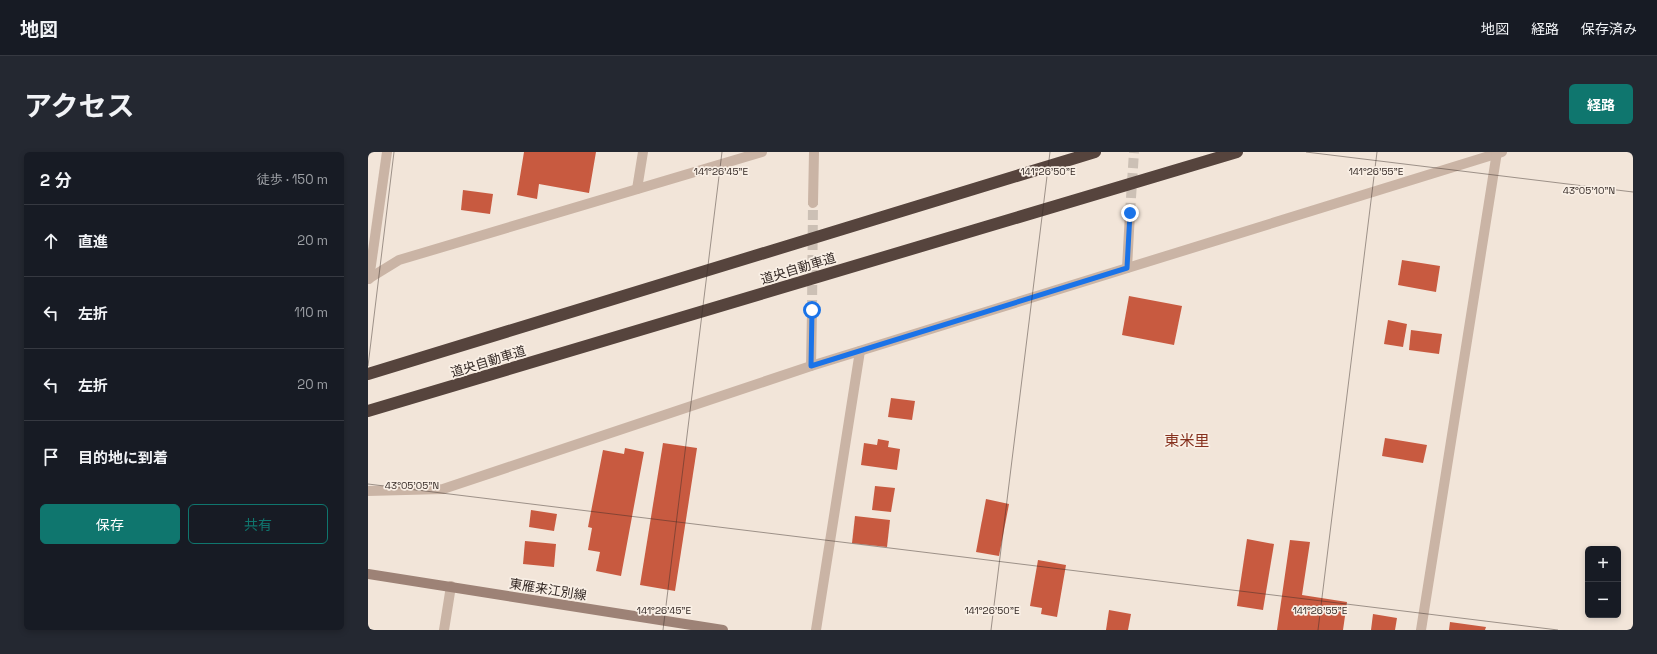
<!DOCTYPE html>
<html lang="ja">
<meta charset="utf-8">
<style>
:root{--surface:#171b24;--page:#242831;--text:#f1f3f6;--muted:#9ea1a6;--line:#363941;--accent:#0f766e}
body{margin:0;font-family:"Space Grotesk","Noto Sans JP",sans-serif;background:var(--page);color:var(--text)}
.controls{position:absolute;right:12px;bottom:12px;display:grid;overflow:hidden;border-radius:6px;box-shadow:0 2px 6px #0003}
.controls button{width:36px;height:36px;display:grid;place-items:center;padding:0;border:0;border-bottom:1px solid var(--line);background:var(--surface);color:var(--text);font:20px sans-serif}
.stop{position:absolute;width:12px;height:12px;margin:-9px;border:3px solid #1a73e8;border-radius:50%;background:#fff}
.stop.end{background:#1a73e8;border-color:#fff;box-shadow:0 1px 4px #0008}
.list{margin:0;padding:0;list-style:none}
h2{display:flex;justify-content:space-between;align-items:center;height:52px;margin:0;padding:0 16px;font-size:17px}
h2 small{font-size:13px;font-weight:400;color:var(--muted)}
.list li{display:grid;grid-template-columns:26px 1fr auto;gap:12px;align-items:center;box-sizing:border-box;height:72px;padding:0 16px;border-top:1px solid var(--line)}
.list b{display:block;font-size:15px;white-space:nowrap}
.list em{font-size:13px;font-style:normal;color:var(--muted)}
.actions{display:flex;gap:8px;padding:12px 16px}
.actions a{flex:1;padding:9px 0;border:1px solid var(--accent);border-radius:6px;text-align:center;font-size:14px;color:var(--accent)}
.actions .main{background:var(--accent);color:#fff}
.icon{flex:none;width:22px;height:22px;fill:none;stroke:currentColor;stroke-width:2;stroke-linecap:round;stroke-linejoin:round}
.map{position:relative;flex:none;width:1265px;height:478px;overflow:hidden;border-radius:6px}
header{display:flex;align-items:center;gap:24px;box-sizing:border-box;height:56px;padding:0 20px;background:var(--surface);border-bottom:1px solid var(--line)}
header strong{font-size:19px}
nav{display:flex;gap:22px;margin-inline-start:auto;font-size:14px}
.intro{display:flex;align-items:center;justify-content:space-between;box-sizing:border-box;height:96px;padding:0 24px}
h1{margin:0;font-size:28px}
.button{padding:10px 18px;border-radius:6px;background:var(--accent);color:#fff;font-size:14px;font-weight:700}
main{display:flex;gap:24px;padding:0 24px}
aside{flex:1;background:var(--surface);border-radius:6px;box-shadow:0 2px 6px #0003}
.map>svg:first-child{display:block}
.building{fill:#c85a40}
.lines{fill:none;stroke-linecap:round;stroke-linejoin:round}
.street-tunnel{stroke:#ccc0b5;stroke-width:10;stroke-dasharray:10 5;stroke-linecap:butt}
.lane{stroke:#cab4a5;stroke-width:10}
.street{stroke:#cab4a5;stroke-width:10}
.secondary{stroke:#9d8276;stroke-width:10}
.highway{stroke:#56443d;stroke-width:12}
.route{stroke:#1a73e8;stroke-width:5}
.ticks{fill:none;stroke:#352a26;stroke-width:1;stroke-opacity:0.45}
.labels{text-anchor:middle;stroke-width:3.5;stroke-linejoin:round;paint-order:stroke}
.street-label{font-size:13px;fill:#352a26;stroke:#f9efe5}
.quarter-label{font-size:15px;fill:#86311e;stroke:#f9efe5}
.ticks-label{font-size:10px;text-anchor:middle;fill:#352a26;stroke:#f9efe5;stroke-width:3.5;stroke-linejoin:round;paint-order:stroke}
</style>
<header>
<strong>地図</strong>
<nav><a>地図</a><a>経路</a><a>保存済み</a></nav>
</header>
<div class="intro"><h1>アクセス</h1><a class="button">経路</a></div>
<main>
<aside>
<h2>2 分<small>徒歩 · 150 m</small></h2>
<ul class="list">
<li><svg class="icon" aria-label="ahead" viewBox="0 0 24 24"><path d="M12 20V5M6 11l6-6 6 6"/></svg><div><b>直進</b></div><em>20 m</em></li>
<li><svg class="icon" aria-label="left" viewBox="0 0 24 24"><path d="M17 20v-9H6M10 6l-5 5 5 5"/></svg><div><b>左折</b></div><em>110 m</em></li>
<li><svg class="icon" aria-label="left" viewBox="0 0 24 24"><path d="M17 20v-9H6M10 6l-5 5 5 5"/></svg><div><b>左折</b></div><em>20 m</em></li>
<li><svg class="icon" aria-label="arrive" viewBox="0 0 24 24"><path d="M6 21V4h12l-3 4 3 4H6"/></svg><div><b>目的地に到着</b></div></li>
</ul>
<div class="actions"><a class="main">保存</a><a>共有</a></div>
</aside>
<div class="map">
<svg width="1265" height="478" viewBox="0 0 1265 478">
<rect width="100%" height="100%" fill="#f2e5d9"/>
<g class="building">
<polygon points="156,0 228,0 221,41 171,32 169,47 149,43"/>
<polygon points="95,38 125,42 122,62 93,58"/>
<polygon points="1034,108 1072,114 1068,140 1030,133"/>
<polygon points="761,144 814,154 806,193 754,183"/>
<polygon points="1020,168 1039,172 1035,195 1016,192"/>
<polygon points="1043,178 1074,182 1071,202 1041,198"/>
<polygon points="523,246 547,249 544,268 520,265"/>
<polygon points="1017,286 1059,293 1055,311 1014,304"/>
<polygon points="510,287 521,289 520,295 532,297 529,318 493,313 496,291 509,293"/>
<polygon points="295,291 329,296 307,439 272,433"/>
<polygon points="257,296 276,300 253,424 228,419 232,400 220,398 224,376 220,375 235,298 256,302"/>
<polygon points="507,334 527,336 523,360 504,358"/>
<polygon points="618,347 641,352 631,404 608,400"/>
<polygon points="163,358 189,362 186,379 161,375"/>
<polygon points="487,364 522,368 519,395 484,391"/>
<polygon points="879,387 906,392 895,458 869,454"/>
<polygon points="922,388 942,390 934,443 979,450 975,478 909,478"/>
<polygon points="157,389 188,392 186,415 155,412"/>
<polygon points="670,408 698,413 689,465 673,462 674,456 662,454"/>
<polygon points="741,458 763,462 760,478 738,478"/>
<polygon points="1005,462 1029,466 1027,478 1003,478"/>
<polygon points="1082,470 1118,475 1117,478 1081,478"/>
</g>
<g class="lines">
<g class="street-tunnel">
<polyline points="762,61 766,0"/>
<polyline points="444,158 445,51"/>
</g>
<g class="lane">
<polyline points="269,37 275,0"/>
<polyline points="1,127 19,0"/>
<polyline points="76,478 83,434"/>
</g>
<g class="street">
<polyline points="445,51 446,0"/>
<polyline points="759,116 762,61"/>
<polyline points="0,127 31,108 394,0"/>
<polyline points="443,214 444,158"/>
<polyline points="0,339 75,337 443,214 1134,0"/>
<polyline points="448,478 492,199"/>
<polyline points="1053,478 1129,0"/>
</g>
<polyline class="secondary" points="0,422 355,478"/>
<g class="highway">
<polyline points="0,222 727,0"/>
<polyline points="0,259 869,0"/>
</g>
</g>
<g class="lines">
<polyline class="route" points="444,158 443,214 759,116 762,61"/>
</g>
<path class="ticks" d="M938 0 1265 40M0 214 26 0M0 332 1190 478M295 478 354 0M623 478 682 0M950 478 1009 0"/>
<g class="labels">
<g class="street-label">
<text transform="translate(430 116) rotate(-17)" y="5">道央自動車道</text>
<text transform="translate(120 209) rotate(-17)" y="5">道央自動車道</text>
<text transform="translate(180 437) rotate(9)" y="5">東雁来江別線</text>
</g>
<g class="quarter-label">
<text x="819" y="294">東米里</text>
</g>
</g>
<g class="ticks-label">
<text x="353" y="23">141°26'45"E</text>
<text x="680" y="23">141°26'50"E</text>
<text x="1008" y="23">141°26'55"E</text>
<text x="1221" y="42">43°05'10"N</text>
<text x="44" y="337">43°05'05"N</text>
<text x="296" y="462">141°26'45"E</text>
<text x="624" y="462">141°26'50"E</text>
<text x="952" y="462">141°26'55"E</text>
</g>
</svg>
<div class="controls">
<button>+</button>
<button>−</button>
</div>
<div class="stop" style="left:444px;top:158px"></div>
<div class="stop end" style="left:762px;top:61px"></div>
</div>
</main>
